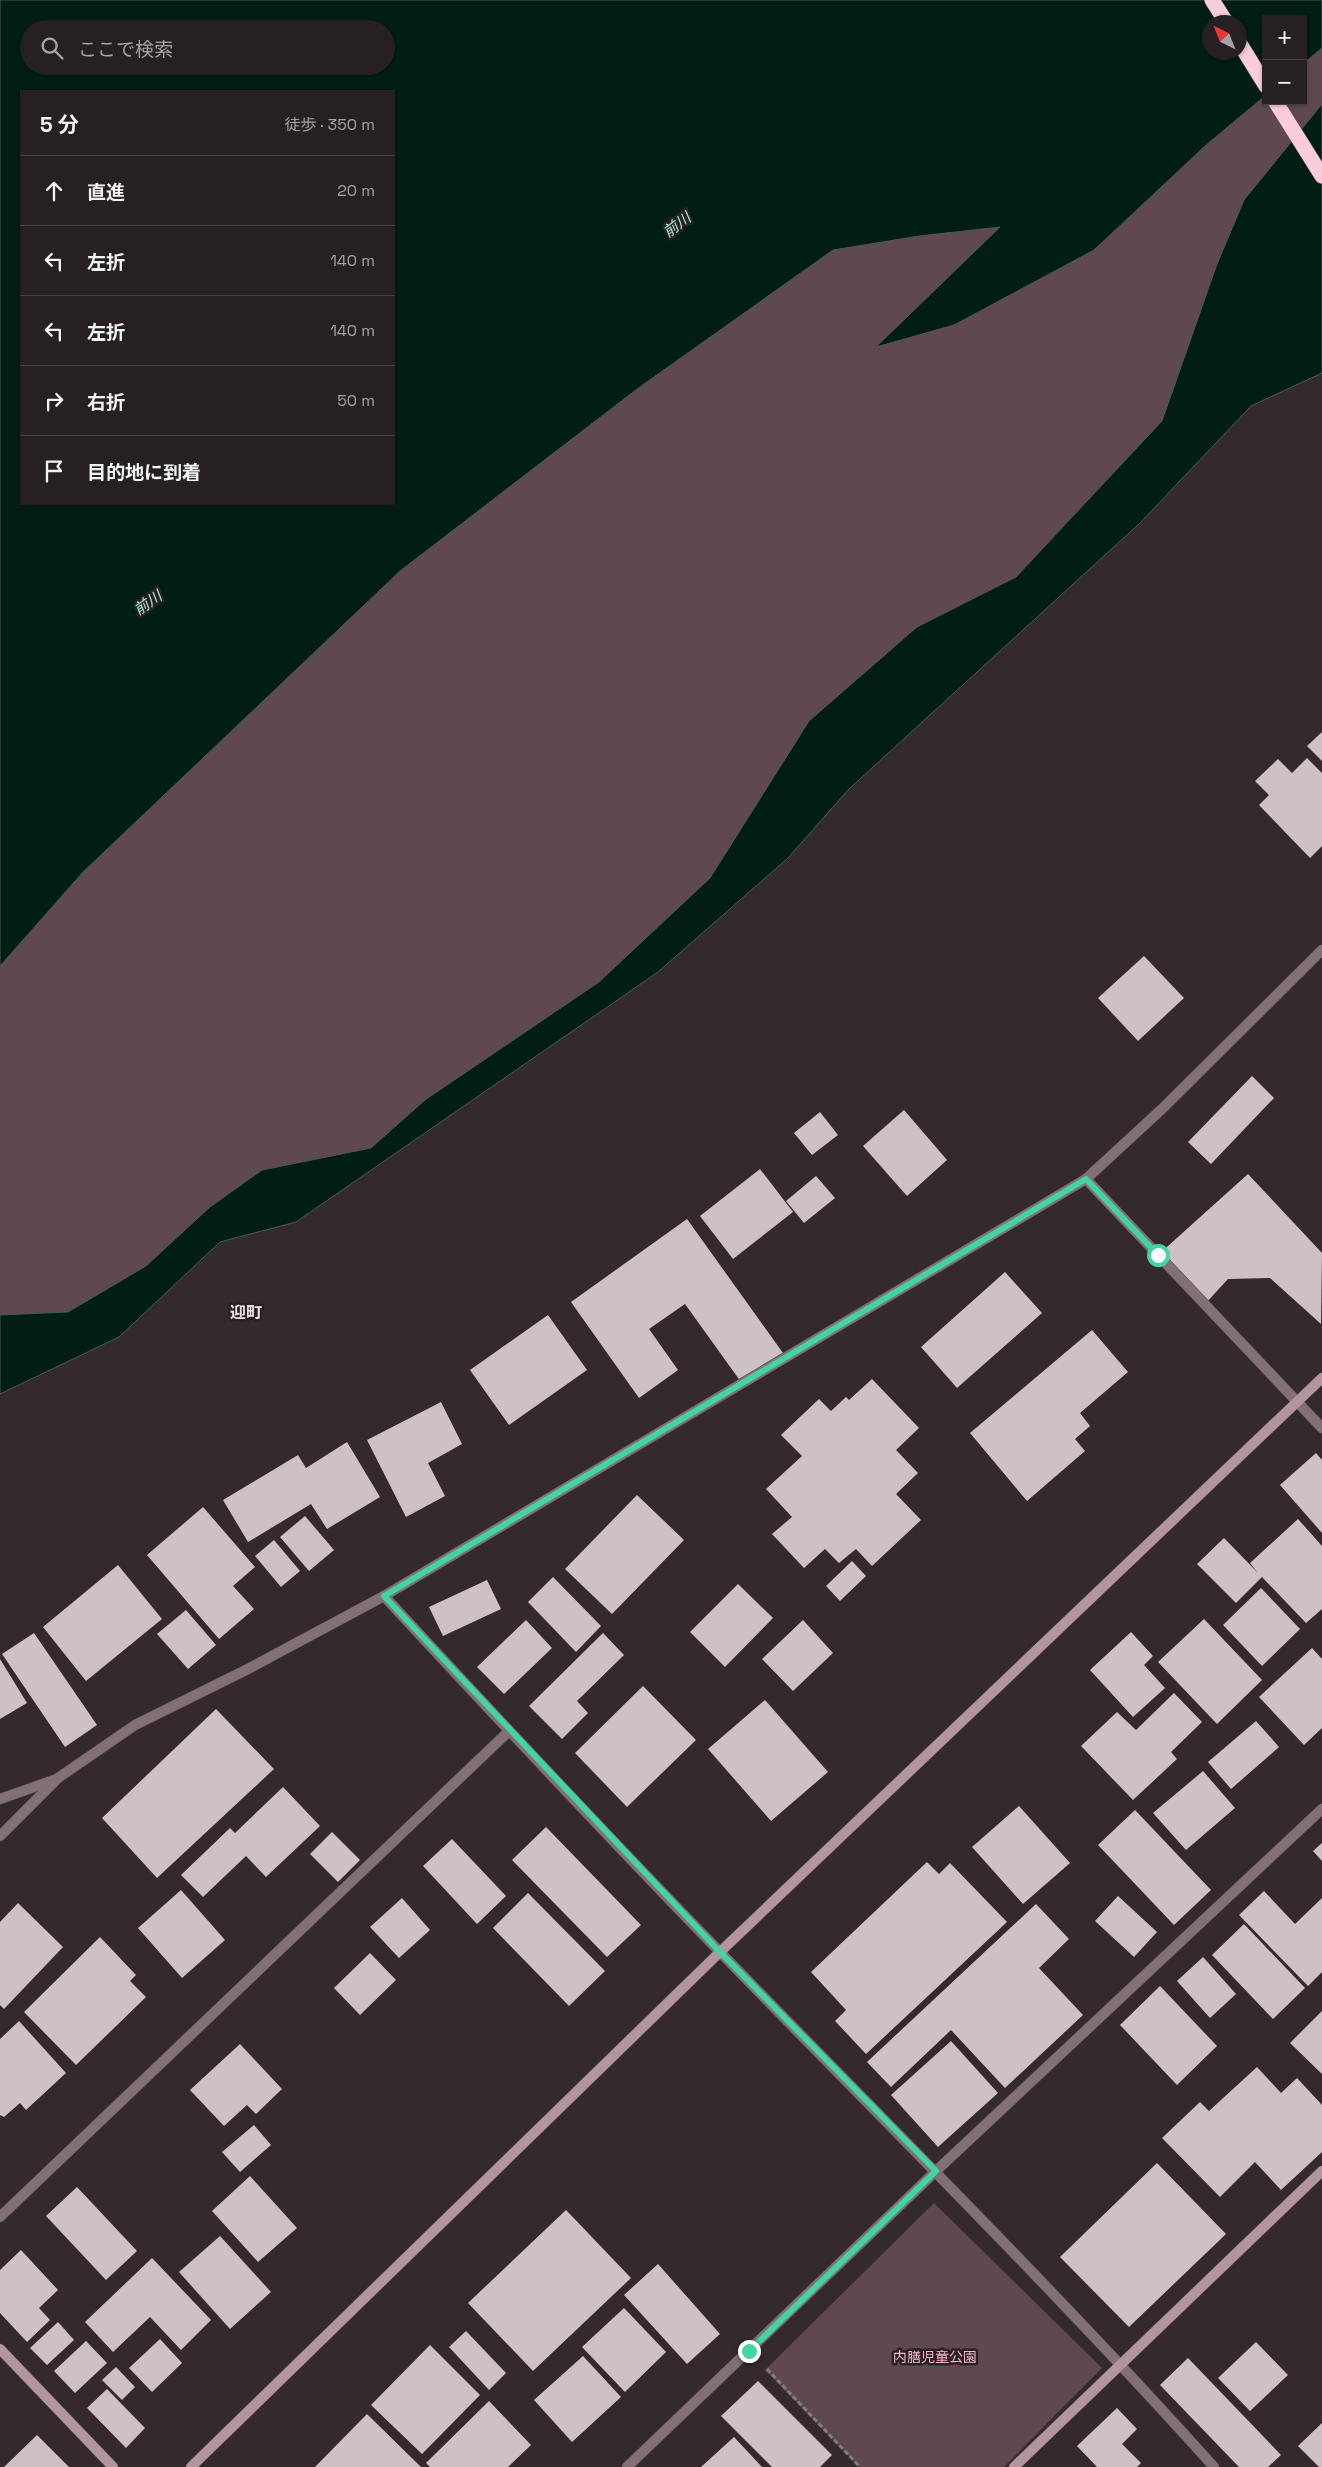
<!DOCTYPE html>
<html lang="ja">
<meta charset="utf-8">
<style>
:root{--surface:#272022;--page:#2f282a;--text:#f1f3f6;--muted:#a4a3a5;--line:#433e40}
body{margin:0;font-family:"Space Grotesk","Noto Sans JP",sans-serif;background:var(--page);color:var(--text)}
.controls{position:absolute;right:15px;top:15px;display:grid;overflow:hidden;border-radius:0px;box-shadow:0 1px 4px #0004}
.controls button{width:45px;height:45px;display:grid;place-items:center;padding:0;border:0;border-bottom:1px solid var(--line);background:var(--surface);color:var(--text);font:25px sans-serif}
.compass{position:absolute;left:1202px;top:15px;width:45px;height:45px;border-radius:50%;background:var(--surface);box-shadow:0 1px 4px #0004;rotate:317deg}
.stop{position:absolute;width:15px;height:15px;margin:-11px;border:4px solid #42d4a1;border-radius:50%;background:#fff}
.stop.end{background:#42d4a1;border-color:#fff;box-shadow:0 1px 5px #0008}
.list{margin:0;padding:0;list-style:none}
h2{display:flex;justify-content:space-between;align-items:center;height:65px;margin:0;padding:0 20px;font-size:21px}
h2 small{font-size:16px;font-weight:400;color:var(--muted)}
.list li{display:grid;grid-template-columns:32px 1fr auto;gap:15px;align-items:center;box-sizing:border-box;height:70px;padding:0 20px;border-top:1px solid var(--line)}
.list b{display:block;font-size:19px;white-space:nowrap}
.list em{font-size:16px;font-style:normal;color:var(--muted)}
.icon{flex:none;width:28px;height:28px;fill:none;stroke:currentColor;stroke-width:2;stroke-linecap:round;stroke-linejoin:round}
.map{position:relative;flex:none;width:1322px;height:2467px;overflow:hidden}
.search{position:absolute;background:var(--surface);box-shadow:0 1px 4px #0004;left:20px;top:20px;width:375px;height:55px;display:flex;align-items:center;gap:12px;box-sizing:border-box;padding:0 18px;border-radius:28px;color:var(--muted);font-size:19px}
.panel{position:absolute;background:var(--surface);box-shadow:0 1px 4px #0004;left:20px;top:90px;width:375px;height:415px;border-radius:0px}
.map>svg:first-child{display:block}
.green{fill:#5f4850;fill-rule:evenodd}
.water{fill:#001e13;stroke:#475a53;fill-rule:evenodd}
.building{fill:#cec1c5}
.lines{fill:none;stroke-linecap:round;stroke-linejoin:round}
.street-casing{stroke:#52484b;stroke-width:11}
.secondary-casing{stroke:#52484b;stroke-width:11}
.highway-casing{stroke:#52484b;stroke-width:16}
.path{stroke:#847c7e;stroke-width:3;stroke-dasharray:5 2.5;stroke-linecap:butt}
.street{stroke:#837076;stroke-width:10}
.secondary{stroke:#b3959f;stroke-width:10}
.highway{stroke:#fbccdc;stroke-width:15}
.route{stroke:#42d4a1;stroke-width:6}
.labels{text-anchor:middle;stroke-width:5;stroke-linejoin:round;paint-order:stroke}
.park-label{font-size:14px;fill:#fab4cd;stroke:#2a2124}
.water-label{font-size:15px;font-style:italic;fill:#aaf3d3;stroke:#2a2124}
.quarter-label{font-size:16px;font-weight:bold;fill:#ede7e9;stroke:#2a2124}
</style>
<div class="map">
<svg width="1322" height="2467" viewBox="0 0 1322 2467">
<rect width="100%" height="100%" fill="#342a2d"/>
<g class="green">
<path d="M1193 0H1322V373L1251 406 1140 523 849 789 788 858 658 972 296 1222 220 1242 119 1337 0 1394V625L394 504ZM1266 19H1303V101H1266ZM1210 22H1240V52H1210Z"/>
<polygon points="934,2203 1102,2368 1004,2467 859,2467 765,2370"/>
</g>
<g class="water">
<path d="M0 0H1322V48L1303 64V19H1266V95L1205 146 1094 250 954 325 876 347 1000 227 919 236 833 250 637 389 400 571 83 872 0 966ZM1210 22H1240V52H1210ZM29 29H386V66H29ZM21 91H394V504H21Z"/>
<polygon points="1322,104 1322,373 1251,406 1140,523 849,789 788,858 658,972 296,1222 220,1242 119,1337 0,1394 0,1315 68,1312 146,1266 210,1207 262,1170 371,1148 425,1100 599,982 710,878 809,721 917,627 1016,577 1162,421 1217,264 1244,200"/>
</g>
<g class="building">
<polygon points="1322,732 1322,761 1307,746"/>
<polygon points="1307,758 1322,773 1322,846 1310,858 1259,805 1269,795 1255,781 1278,759 1292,773"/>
<polygon points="1144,956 1184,998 1138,1041 1098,998"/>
<polygon points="1252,1076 1274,1098 1211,1164 1188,1142"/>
<polygon points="904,1110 947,1160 907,1196 863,1146"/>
<polygon points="820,1112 838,1135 812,1155 794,1133"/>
<polygon points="760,1169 793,1212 733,1259 700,1216"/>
<polygon points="1248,1174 1322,1253 1321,1324 1270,1278 1228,1279 1205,1304 1158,1255"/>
<polygon points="816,1176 835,1198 804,1223 786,1201"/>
<polygon points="687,1219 783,1353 741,1382 685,1304 649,1329 678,1370 639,1398 571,1302"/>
<polygon points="1005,1272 1042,1313 957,1388 921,1347"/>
<polygon points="548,1315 587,1370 509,1425 470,1370"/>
<polygon points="1092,1330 1128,1372 1080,1413 1090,1426 1075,1439 1085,1451 1027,1501 970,1433"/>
<polygon points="872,1379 919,1428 896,1450 918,1473 896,1494 921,1520 872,1566 856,1549 839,1563 825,1549 804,1568 772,1534 792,1517 766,1489 802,1456 781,1435 819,1399 831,1411 846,1397 849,1400"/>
<polygon points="441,1402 462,1444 428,1463 445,1496 406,1517 367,1440"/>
<polygon points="347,1442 380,1497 327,1529 311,1504 248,1542 223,1500 298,1455 306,1468"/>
<polygon points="1316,1453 1322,1460 1322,1533 1280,1485"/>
<polygon points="637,1495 684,1540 612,1614 565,1569"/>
<polygon points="203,1507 255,1567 233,1586 254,1609 219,1639 147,1555"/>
<polygon points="305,1516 334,1550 309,1571 280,1537"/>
<polygon points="1298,1519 1322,1546 1322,1609 1306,1623 1262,1577 1236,1603 1197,1564 1224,1538 1258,1573 1250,1563"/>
<polygon points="274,1540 300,1571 281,1587 255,1556"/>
<polygon points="852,1561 866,1576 840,1601 826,1586"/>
<polygon points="118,1565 162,1619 86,1681 43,1627"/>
<polygon points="553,1577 601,1626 576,1652 528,1602"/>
<polygon points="487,1580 501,1609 443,1636 429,1607"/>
<polygon points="738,1584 773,1618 725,1667 690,1632"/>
<polygon points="1261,1588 1300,1629 1262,1666 1223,1625"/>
<polygon points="186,1610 216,1645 188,1669 157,1634"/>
<polygon points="1204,1619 1262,1680 1217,1724 1158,1662"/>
<polygon points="526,1620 552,1648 504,1694 477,1667"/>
<polygon points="803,1620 833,1653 793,1691 762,1659"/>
<polygon points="1131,1632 1153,1656 1144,1665 1165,1688 1133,1717 1090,1670"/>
<polygon points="34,1633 97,1725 65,1747 2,1654"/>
<polygon points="603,1633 624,1655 577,1701 588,1713 562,1739 529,1706"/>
<polygon points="1312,1648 1322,1659 1322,1728 1304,1745 1259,1697"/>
<polygon points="0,1659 27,1703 0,1719"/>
<polygon points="643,1686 696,1740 627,1807 575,1753"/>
<polygon points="1174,1693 1202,1722 1171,1752 1177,1759 1133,1800 1081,1746 1117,1712 1136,1730"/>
<polygon points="765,1700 828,1772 771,1821 708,1749"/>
<polygon points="216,1709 274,1769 157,1878 102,1818"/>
<polygon points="1256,1721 1279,1747 1231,1789 1208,1762"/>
<polygon points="1203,1771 1235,1808 1186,1850 1153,1813"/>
<polygon points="283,1787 320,1826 266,1877 246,1856 203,1897 181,1875 230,1828 235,1833"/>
<polygon points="1019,1806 1070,1863 1023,1904 972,1847"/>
<polygon points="1135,1810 1211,1890 1174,1925 1098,1845"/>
<polygon points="546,1827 641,1925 607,1957 512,1860"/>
<polygon points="332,1832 360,1860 338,1882 310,1854"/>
<polygon points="452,1839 506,1896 477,1924 423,1866"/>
<polygon points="1322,1843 1322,1861 1313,1851"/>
<polygon points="927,1862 939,1874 950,1863 1007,1922 866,2054 835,2021 846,2010 811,1972"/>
<polygon points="181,1890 225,1940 182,1978 138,1928"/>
<polygon points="1264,1891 1295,1924 1322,1898 1322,1972 1308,1986 1239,1915"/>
<polygon points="528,1893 605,1971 569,2006 493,1928"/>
<polygon points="1118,1896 1157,1932 1134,1957 1095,1921"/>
<polygon points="402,1898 430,1930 399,1958 370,1927"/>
<polygon points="18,1903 63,1947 4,2009 0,2005 0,1922"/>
<polygon points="1036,1904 1069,1939 1039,1968 1083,2015 1005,2088 951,2030 891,2087 867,2062"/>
<polygon points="1244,1924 1305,1988 1273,2019 1212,1955"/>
<polygon points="100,1937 136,1975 130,1981 146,1997 76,2065 24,2012"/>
<polygon points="370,1953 396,1980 360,2015 334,1988"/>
<polygon points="1203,1957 1236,1994 1210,2018 1177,1981"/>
<polygon points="1160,1986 1217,2046 1177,2085 1120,2025"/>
<polygon points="1322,2011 1322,2074 1290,2043"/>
<polygon points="19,2021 66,2073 26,2110 20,2103 4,2117 0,2115 0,2039"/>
<polygon points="951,2041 998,2093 938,2147 891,2095"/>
<polygon points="240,2044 282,2089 256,2114 247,2105 224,2126 190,2090"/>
<polygon points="1257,2067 1281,2093 1297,2078 1322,2105 1322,2152 1281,2190 1255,2162 1220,2197 1162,2138 1200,2102 1209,2111"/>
<polygon points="254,2125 271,2145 240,2172 222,2152"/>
<polygon points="1157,2163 1226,2234 1129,2327 1060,2257"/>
<polygon points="250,2176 297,2228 258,2262 212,2211"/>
<polygon points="77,2187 137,2251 106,2280 46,2216"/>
<polygon points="566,2210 631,2278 533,2371 468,2303"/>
<polygon points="220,2236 271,2292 230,2329 179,2272"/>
<polygon points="21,2250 58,2290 39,2308 50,2320 27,2342 0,2313 0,2270"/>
<polygon points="152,2258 211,2320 181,2350 150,2317 113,2352 85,2322"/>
<polygon points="658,2264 720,2334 687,2364 624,2295"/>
<polygon points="624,2308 666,2352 625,2392 582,2347"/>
<polygon points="58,2322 74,2340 47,2365 30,2348"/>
<polygon points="466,2331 506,2373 489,2390 449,2347"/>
<polygon points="160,2339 182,2363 152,2392 129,2368"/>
<polygon points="86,2341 107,2363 75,2393 54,2371"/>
<polygon points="1256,2342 1288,2375 1250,2411 1218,2378"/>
<polygon points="430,2345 480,2395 422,2454 371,2405"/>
<polygon points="583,2356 621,2397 572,2442 534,2400"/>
<polygon points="1188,2358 1281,2455 1268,2467 1239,2467 1160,2385"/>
<polygon points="116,2367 135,2387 122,2400 102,2380"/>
<polygon points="758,2381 832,2455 820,2467 772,2467 721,2416"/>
<polygon points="107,2389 145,2428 126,2448 87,2408"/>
<polygon points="489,2401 531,2445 508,2467 430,2467 426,2463"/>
<polygon points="1117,2408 1137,2429 1122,2444 1141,2463 1137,2467 1097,2467 1077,2446"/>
<polygon points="367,2414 421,2467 315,2467"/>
<polygon points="1322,2423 1322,2467 1319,2467 1298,2446"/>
<polygon points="37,2435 69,2467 4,2467"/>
<polygon points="734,2437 762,2467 701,2467"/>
</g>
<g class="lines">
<defs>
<g id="street">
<polyline points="1086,1179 1322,1428"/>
<path d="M384 1596C495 1716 606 1835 720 1952 886 2123 1055 2290 1214 2467"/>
<polyline points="0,1799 54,1780"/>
<polyline points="0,1836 58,1778 135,1725 246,1670 384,1596 1086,1179 1163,1108 1322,950"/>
<polyline points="0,2217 509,1731"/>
<polyline points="627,2467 936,2171 1322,1809"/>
</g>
<g id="secondary">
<polyline points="0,2349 113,2467"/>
<polyline points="191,2467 720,1952 1322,1378"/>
<polyline points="1014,2467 1322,2171"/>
</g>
<g id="highway">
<polyline points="1212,0 1226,22"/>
<polyline points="1240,44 1266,86"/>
<polyline points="1275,101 1322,176"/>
</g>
</defs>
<use href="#street" class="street-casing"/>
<use href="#secondary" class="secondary-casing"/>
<use href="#highway" class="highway-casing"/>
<polyline class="path" points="767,2369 860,2467"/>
<use href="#street" class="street"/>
<use href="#secondary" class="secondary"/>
<use href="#highway" class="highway"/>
</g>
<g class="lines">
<polyline class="route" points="749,2351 936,2171 720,1952 384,1596 1086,1179 1158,1255"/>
</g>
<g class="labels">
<g class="park-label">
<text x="935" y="2362">内膳児童公園</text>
</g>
<g class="water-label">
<text transform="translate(677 225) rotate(-37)" y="5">前川</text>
<text transform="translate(148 603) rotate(-35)" y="5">前川</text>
</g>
<g class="quarter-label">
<text x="246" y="1318">迎町</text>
</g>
</g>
</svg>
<div class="controls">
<button>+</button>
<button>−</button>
</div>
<svg class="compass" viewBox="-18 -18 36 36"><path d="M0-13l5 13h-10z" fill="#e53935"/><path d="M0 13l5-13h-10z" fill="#a4a3a5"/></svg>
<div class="stop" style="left:1158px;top:1255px"></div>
<div class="stop end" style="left:749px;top:2351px"></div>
<div class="search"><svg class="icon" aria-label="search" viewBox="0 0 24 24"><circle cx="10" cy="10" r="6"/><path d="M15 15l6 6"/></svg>ここで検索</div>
<section class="panel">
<h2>5 分<small>徒歩 · 350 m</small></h2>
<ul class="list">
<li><svg class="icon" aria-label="ahead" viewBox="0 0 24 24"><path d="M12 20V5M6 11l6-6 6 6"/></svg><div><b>直進</b></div><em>20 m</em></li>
<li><svg class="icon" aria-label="left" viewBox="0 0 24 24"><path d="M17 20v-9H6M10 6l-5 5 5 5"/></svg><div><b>左折</b></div><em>140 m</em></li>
<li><svg class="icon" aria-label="left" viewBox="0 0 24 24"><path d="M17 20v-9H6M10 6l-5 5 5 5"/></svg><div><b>左折</b></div><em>140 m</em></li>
<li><svg class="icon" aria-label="right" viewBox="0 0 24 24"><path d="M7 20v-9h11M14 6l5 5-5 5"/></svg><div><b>右折</b></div><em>50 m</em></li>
<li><svg class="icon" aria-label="arrive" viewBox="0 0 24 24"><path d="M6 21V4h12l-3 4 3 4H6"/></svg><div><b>目的地に到着</b></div></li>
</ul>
</section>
</div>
